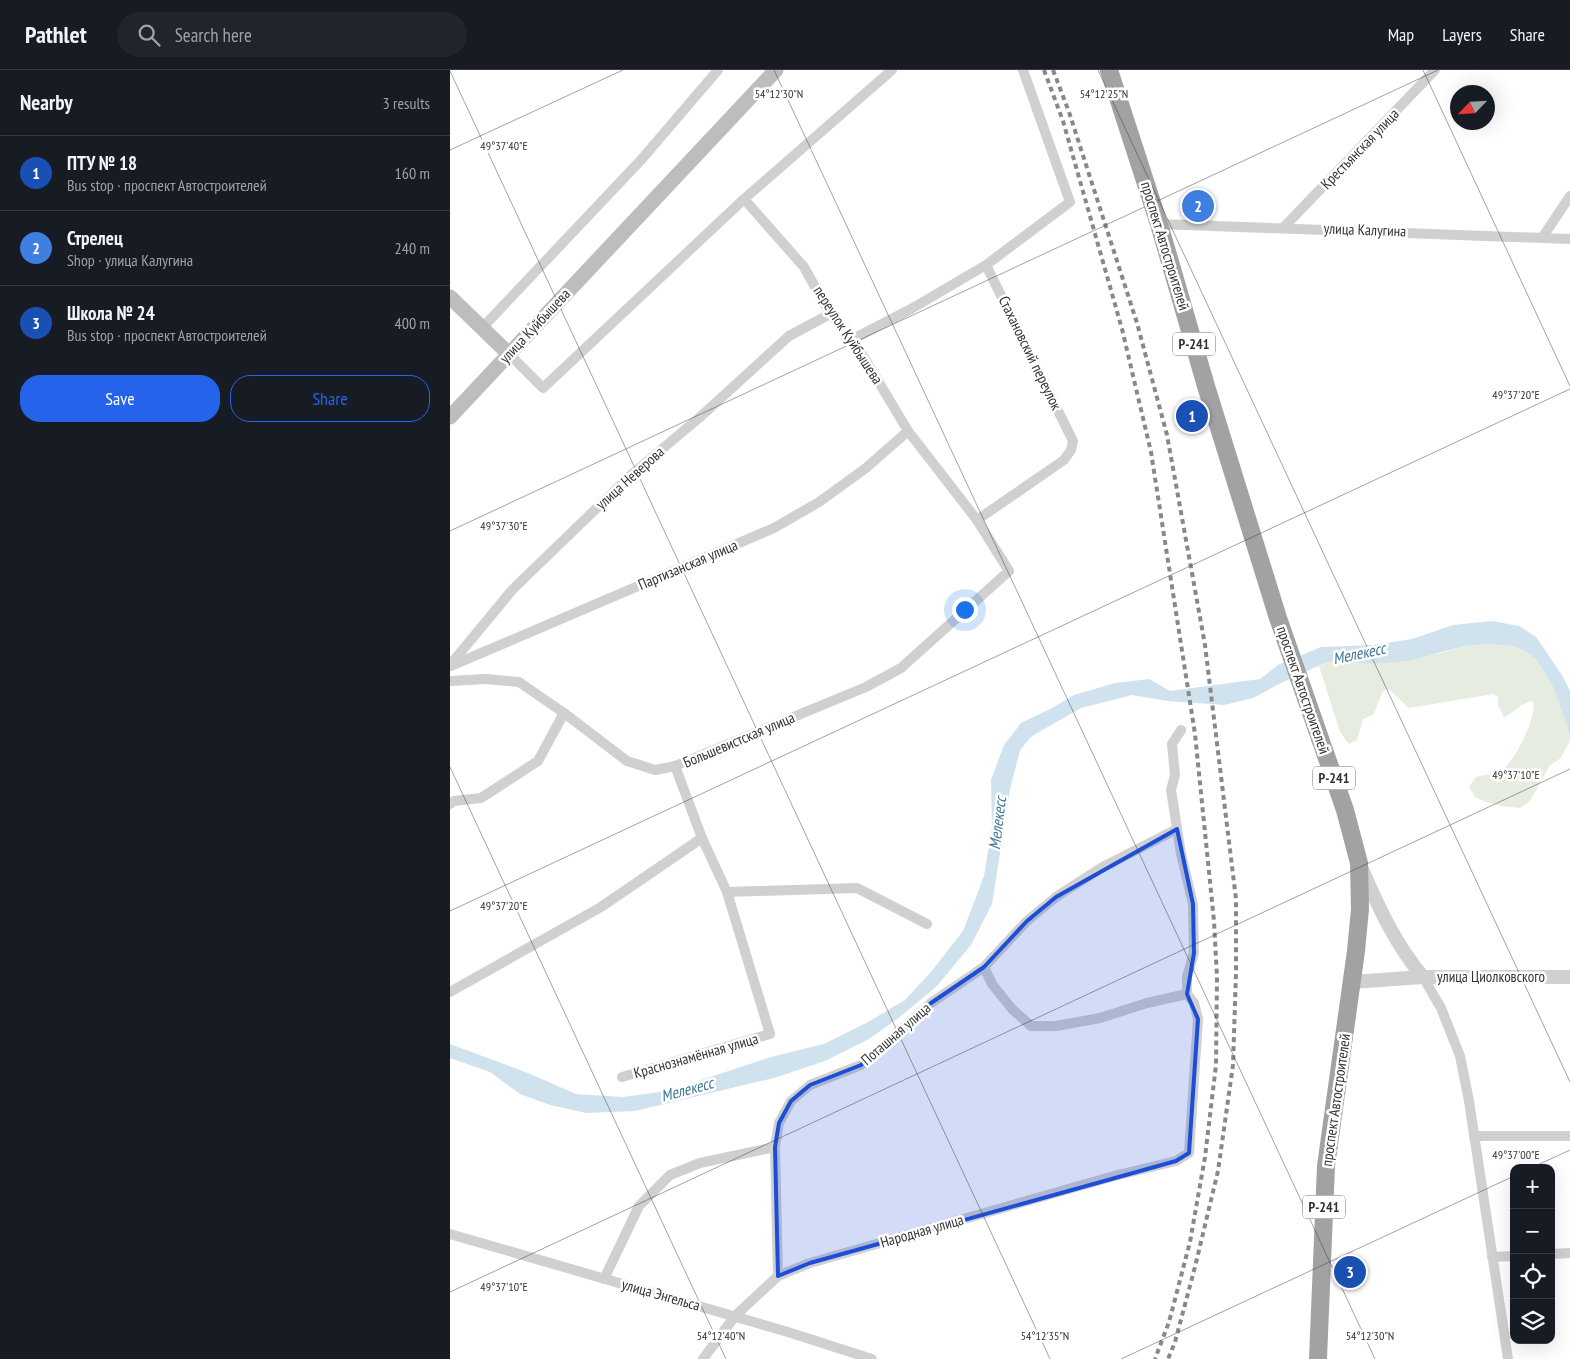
<!DOCTYPE html>
<meta charset="utf-8">
<style>
:root{--surface:#171b24;--page:#20242c;--text:#f1f3f6;--muted:#9ea1a6;--line:#363941;--accent:#2563eb}
body{margin:0;font-family:"PT Sans Narrow",sans-serif;background:var(--page);color:var(--text)}
.controls{position:absolute;right:15px;bottom:15px;display:grid;overflow:hidden;border-radius:10px;box-shadow:0 5px 20px #0002}
.controls button{width:45px;height:45px;display:grid;place-items:center;padding:0;border:0;border-bottom:1px solid var(--line);background:var(--surface);color:var(--text);font:25px sans-serif}
.compass{position:absolute;left:1000px;top:15px;width:45px;height:45px;border-radius:50%;background:var(--surface);box-shadow:0 5px 20px #0002;rotate:245deg}
.you{position:absolute;left:514px;top:539px;width:18px;height:18px;margin:-12px;border:4px solid #fff;border-radius:50%;background:#1a73e8;box-shadow:0 0 0 8px #1a73e833}
.badge{display:grid;place-items:center;width:32px;height:32px;border-radius:50%;background:var(--accent);color:#fff;font-size:16px;font-weight:700}
.pin{position:absolute;translate:-50% -50%;border:2px solid #fff;box-shadow:0 1px 5px #0006}
.list{margin:0;padding:0;list-style:none}
h2{display:flex;justify-content:space-between;align-items:center;height:65px;margin:0;padding:0 20px;font-size:21px}
h2 small{font-size:16px;font-weight:400;color:var(--muted)}
.list li{display:grid;grid-template-columns:32px 1fr auto;gap:15px;align-items:center;box-sizing:border-box;height:75px;padding:0 20px;border-top:1px solid var(--line)}
.list b{display:block;font-size:19px;white-space:nowrap}
.list p{margin:0;font-size:16px;white-space:nowrap;color:var(--muted)}
.list em{font-size:16px;font-style:normal;color:var(--muted)}
.actions{display:flex;gap:10px;padding:15px 20px}
.actions a{flex:1;padding:11px 0;border:1px solid var(--accent);border-radius:20px;text-align:center;font-size:18px;color:var(--accent)}
.actions .main{background:var(--accent);color:#fff}
.icon{flex:none;width:28px;height:28px;fill:none;stroke:currentColor;stroke-width:2;stroke-linecap:round;stroke-linejoin:round}
.map{position:relative;flex:none;width:1120px;height:1289px;overflow:hidden}
header{display:flex;align-items:center;gap:30px;box-sizing:border-box;height:70px;padding:0 25px;background:var(--surface);border-bottom:1px solid var(--line)}
header strong{font-size:24px}
nav{display:flex;gap:28px;margin-inline-start:auto;font-size:18px}
.search{width:350px;height:45px;background:var(--page);display:flex;align-items:center;gap:12px;box-sizing:border-box;padding:0 18px;border-radius:28px;color:var(--muted);font-size:19px}
main{display:flex}
aside{flex:1;background:var(--surface)}
.map>svg:first-child{display:block}
.green{fill:#e6ecdf}
.water{fill:#cfe2ee}
.lines{fill:none;stroke-linecap:round;stroke-linejoin:round}
.minor{stroke:#d0d0d0;stroke-width:10}
.tertiary{stroke:#d0d0d0;stroke-width:14}
.secondary{stroke:#bdbdbd;stroke-width:15}
.trunk{stroke:#a2a2a2;stroke-width:18}
.rail{stroke:#888;stroke-width:4;stroke-dasharray:5 4;stroke-linecap:butt}
.marked{fill:#1d4ed8;fill-opacity:0.2;stroke:#1d4ed8;stroke-width:4;stroke-linejoin:round}
.ticks{fill:none;stroke:#333;stroke-width:1;stroke-opacity:0.45}
.labels{text-anchor:middle;stroke-width:5;stroke-linejoin:round;paint-order:stroke}
.shield{fill:#fff;stroke:#707070;stroke-width:1}
.shield-label{font-size:14px;font-weight:bold;fill:#333}
.street-label{font-size:15px;fill:#333;stroke:#fff}
.water-label{font-size:16px;font-style:italic;fill:#3f7597;stroke:#fff}
.ticks-label{font-size:12px;text-anchor:middle;fill:#333;stroke:#fff;stroke-width:5;stroke-linejoin:round;paint-order:stroke}
</style>
<header>
<strong>Pathlet</strong>
<div class="search"><svg class="icon" aria-label="search" viewBox="0 0 24 24"><circle cx="10" cy="10" r="6"/><path d="M15 15l6 6"/></svg>Search here</div>
<nav><a>Map</a><a>Layers</a><a>Share</a></nav>
</header>
<main>
<aside>
<h2>Nearby<small>3 results</small></h2>
<ul class="list">
<li><span class="badge" style="background:#1a4fb4">1</span><div><b>ПТУ № 18</b><p>Bus stop · проспект Автостроителей</p></div><em>160 m</em></li>
<li><span class="badge" style="background:#3f7fe0">2</span><div><b>Стрелец</b><p>Shop · улица Калугина</p></div><em>240 m</em></li>
<li><span class="badge" style="background:#1a4fb4">3</span><div><b>Школа № 24</b><p>Bus stop · проспект Автостроителей</p></div><em>400 m</em></li>
</ul>
<div class="actions"><a class="main">Save</a><a>Share</a></div>
</aside>
<div class="map">
<svg width="1120" height="1289" viewBox="0 0 1120 1289">
<rect width="100%" height="100%" fill="#fff"/>
<path class="green" d="M1037 574 1062 576 1073 580 1086 589 1103 617 1118 659 1119 672 1111 688 1100 695 1080 731 1070 738 1051 736 1036 732 1025 727 1019 717 1026 707C1033 705 1043 705 1049 702 1064 695 1088 645 1083 631 1070 633 1066 642 1054 647L1048 635V627L1043 624 959 638 940 620 936 619 932 623 924 644 913 649 907 670 899 674 890 662 869 596 879 591 918 594 991 583 1015 576Z"/>
<polygon class="water" points="1042,551 1069,556 1086,567 1112,605 1120,621 1120,676 1118,659 1103,617 1086,589 1073,580 1062,576 1037,574 1015,576 957,591 918,594 879,591 829,614 803,628 774,635 718,631 682,625 631,638 582,666 570,680 560,719 542,834 521,875 487,916 451,946 419,969 375,991 324,1008 185,1041 136,1043 100,1035 70,1024 40,1002 0,988 0,974 78,1003 126,1024 173,1027 218,1021 321,987 374,974 418,952 455,930 481,902 513,861 534,806 542,758 541,710 554,675 571,653 602,638 624,625 665,613 699,609 720,621 810,609 828,595 871,577 923,575 962,569 1003,555"/>
<g class="lines">
<g class="minor">
<polyline points="294,129 442,0"/>
<polyline points="709,154 1120,169"/>
<polyline points="834,157 985,0"/>
<polyline points="1092,168 1120,126"/>
<polyline points="33,257 191,90 268,0"/>
<polyline points="403,269 461,239 536,195 620,132 573,0"/>
<polyline points="527,450 614,390 621,380 623,371 536,195"/>
<polyline points="0,595 63,519 181,405 249,348 339,266 380,244"/>
<polyline points="1,596 324,458 369,432 416,398 458,361"/>
<polyline points="0,611 36,609 69,612 114,643 177,691 205,700 225,696 416,617 451,598 559,501 527,450 458,361 403,269 380,244 354,197 294,129 93,318 59,284"/>
<polyline points="0,734 4,731 31,728 88,691 114,643"/>
<polyline points="277,822 407,818 477,854"/>
<polyline points="534,897 542,914 562,939 581,956 606,956 650,948 697,933 737,924"/>
<polyline points="973,907 991,938 1010,986 1019,1031 1058,1289"/>
<polyline points="0,922 151,837 252,768"/>
<polyline points="172,1007 320,964 277,822 252,768 225,696"/>
<polyline points="1024,1066 1120,1066"/>
<polyline points="325,1077 328,1206"/>
<polyline points="0,1164 338,1262 422,1289"/>
<polyline points="1101,1184 1120,1183"/>
<polyline points="1042,1187 1064,1186"/>
<polyline points="154,1209 189,1136 220,1105 250,1093 325,1077 329,1053 341,1031 360,1015 411,995 481,933 534,897 577,851 606,827 651,798 727,759"/>
<polyline points="253,1289 285,1246 328,1206 360,1193 664,1106 726,1091 739,1083 748,949 744,933 737,924 737,907 744,883 743,834 731,784 721,720 725,705 722,674 731,660"/>
</g>
<g class="tertiary">
<path d="M911 797C928 836 945 874 973 907"/>
<polyline points="902,912 973,907 1120,907"/>
</g>
<g class="secondary">
<polyline points="0,227 59,284"/>
<polyline points="0,347 326,0"/>
</g>
<polyline class="trunk" points="659,0 709,154 756,316 828,548 895,740 909,793 910,839 906,881 876,1096 868,1289"/>
<g class="rail">
<polyline points="594,0 613,51 672,259 701,382 745,664 764,851 767,907 766,995 755,1087 740,1172 719,1252 705,1289"/>
<polyline points="603,0 619,42 687,253 717,365 755,575 786,829 786,903 783,995 768,1101 745,1197 725,1272 718,1289"/>
</g>
</g>
<path class="marked" d="M727 759 743 834 744 883 737 924 748 949 739 1083 726 1091 360 1193 328 1206 325 1077 329 1053 341 1031 360 1015 411 995 481 933 534 897 577 851 606 827Z"/>
<path class="ticks" d="M324 0 925 1289M648 0 1120 1012M973 0 1120 316M0 1 600 1289M0 80 173 0M0 461 988 0M0 697 276 1289M0 841 1120 319M1081 1098 1120 1080M0 1222 1120 699M671 1289 1064 1106"/>
<g class="labels">
<g class="shield">
<rect x="723" y="262.5" width="42" height="23" rx="4"/>
<rect x="863" y="696.5" width="42" height="23" rx="4"/>
<rect x="853" y="1125.5" width="42" height="23" rx="4"/>
</g>
<g class="shield-label">
<text x="744" y="279">Р-241</text>
<text x="884" y="713">Р-241</text>
<text x="874" y="1142">Р-241</text>
</g>
<g class="street-label">
<text transform="translate(910 79) rotate(-46)" y="5">Крестьянская улица</text>
<text transform="translate(915 160) rotate(2)" y="5">улица Калугина</text>
<text transform="translate(715 176) rotate(73)" y="5">проспект Автостроителей</text>
<text transform="translate(85 256) rotate(-47)" y="5">улица Куйбышева</text>
<text transform="translate(398 265) rotate(57)" y="5">переулок Куйбышева</text>
<text transform="translate(580 283) rotate(64)" y="5">Стахановский переулок</text>
<text transform="translate(180 408) rotate(-42)" y="5">улица Неверова</text>
<text transform="translate(238 495) rotate(-23)" y="5">Партизанская улица</text>
<text transform="translate(853 620) rotate(71)" y="5">проспект Автостроителей</text>
<text transform="translate(289 670) rotate(-23)" y="5">Большевистская улица</text>
<text x="1041" y="912">улица Циолковского</text>
<text transform="translate(446 964) rotate(-41)" y="5">Поташная улица</text>
<text transform="translate(246 986) rotate(-16)" y="5">Краснознамённая улица</text>
<text transform="translate(886 1030) rotate(-82)" y="5">проспект Автостроителей</text>
<text transform="translate(472 1161) rotate(-16)" y="5">Народная улица</text>
<text transform="translate(211 1225) rotate(16)" y="5">улица Энгельса</text>
</g>
<g class="water-label">
<text transform="translate(909 583) rotate(-12)" y="6">Мелекесс</text>
<text transform="translate(547 753) rotate(-83)" y="6">Мелекесс</text>
<text transform="translate(237 1019) rotate(-15)" y="6">Мелекесс</text>
</g>
</g>
<g class="ticks-label">
<text x="329" y="28">54°12'30"N</text>
<text x="654" y="28">54°12'25"N</text>
<text x="54" y="80">49°37'40"E</text>
<text x="1066" y="329">49°37'20"E</text>
<text x="54" y="460">49°37'30"E</text>
<text x="1066" y="709">49°37'10"E</text>
<text x="54" y="840">49°37'20"E</text>
<text x="1066" y="1089">49°37'00"E</text>
<text x="54" y="1221">49°37'10"E</text>
<text x="271" y="1270">54°12'40"N</text>
<text x="595" y="1270">54°12'35"N</text>
<text x="920" y="1270">54°12'30"N</text>
</g>
</svg>
<div class="controls">
<button>+</button>
<button>−</button>
<button><svg class="icon" aria-label="locate" viewBox="0 0 24 24"><circle cx="12" cy="12" r="6"/><path d="M12 2v4M12 18v4M2 12h4M18 12h4"/></svg></button>
<button><svg class="icon" aria-label="layers" viewBox="0 0 24 24"><path d="M12 4l9 5-9 5-9-5zM3 14l9 5 9-5"/></svg></button>
</div>
<svg class="compass" viewBox="-18 -18 36 36"><path d="M0-13l5 13h-10z" fill="#e53935"/><path d="M0 13l5-13h-10z" fill="#9ea1a6"/></svg>
<div class="you"></div>
<div class="pin badge" style="left:742px;top:346px;background:#1a4fb4">1</div>
<div class="pin badge" style="left:748px;top:136px;background:#3f7fe0">2</div>
<div class="pin badge" style="left:900px;top:1202px;background:#1a4fb4">3</div>
</div>
</main>
